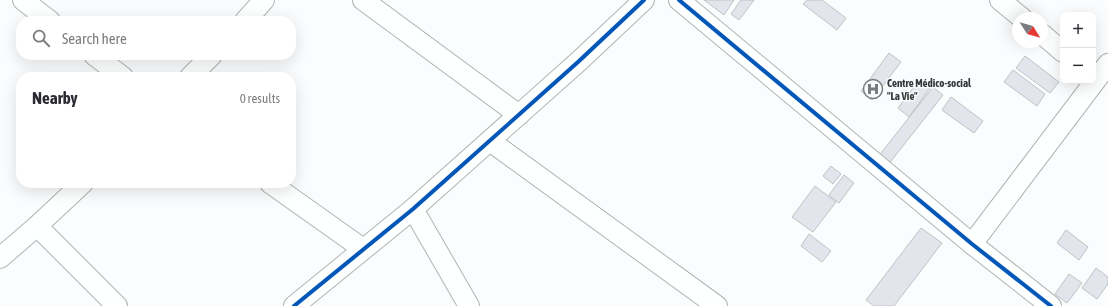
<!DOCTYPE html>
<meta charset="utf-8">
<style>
:root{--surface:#fff;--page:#f7f7f7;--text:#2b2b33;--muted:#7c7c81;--line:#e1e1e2}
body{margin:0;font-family:"Asap Condensed",sans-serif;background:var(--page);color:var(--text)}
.controls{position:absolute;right:12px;top:12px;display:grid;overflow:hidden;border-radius:8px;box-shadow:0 4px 16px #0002}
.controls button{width:36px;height:36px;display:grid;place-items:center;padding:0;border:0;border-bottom:1px solid var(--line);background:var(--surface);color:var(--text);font:20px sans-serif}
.compass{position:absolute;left:1012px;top:12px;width:36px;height:36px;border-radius:50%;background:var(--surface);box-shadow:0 4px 16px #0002;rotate:127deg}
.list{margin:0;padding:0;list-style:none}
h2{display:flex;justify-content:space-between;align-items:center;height:52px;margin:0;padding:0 16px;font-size:17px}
h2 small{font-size:13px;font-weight:400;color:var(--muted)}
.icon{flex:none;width:22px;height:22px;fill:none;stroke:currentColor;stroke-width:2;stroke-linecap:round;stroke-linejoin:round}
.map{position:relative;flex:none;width:1108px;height:306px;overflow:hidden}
.search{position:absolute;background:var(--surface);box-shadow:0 4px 16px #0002;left:16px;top:16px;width:280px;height:44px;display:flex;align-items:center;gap:10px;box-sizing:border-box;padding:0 14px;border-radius:16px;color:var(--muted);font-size:15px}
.panel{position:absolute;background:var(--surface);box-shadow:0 4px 16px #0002;left:16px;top:72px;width:280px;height:116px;border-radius:16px}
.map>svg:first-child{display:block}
.building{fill:#e2e6ec;stroke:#bfc1c2}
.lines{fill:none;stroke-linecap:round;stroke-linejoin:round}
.street-casing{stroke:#b2b3b4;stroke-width:22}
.street{stroke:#feffff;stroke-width:20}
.cycleway-casing{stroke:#f9fbff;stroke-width:6}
.cycleway{stroke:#0057b8;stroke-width:4}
.labels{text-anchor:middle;stroke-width:3;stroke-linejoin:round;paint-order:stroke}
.poi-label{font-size:11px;font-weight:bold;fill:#363738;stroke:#f9fbff;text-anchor:start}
</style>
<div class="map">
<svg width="1108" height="306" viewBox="0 0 1108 306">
<rect width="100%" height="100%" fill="#fafcfe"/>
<g class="building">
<polygon points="704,0 734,0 724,15"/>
<polygon points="741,0 754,0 739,20 731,14"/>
<polygon points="807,0 822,0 846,18 837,30 803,4"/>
<polygon points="889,53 901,62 872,100 861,91"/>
<polygon points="1025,56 1059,82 1050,93 1016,68"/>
<polygon points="1013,70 1045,94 1037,106 1004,82"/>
<polygon points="919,80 930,88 909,117 898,108"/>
<polygon points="933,87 943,95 888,165 878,157"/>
<polygon points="951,97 983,121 974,133 942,110"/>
<polygon points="831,166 841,174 833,184 823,176"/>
<polygon points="844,175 854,183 839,203 829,195"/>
<polygon points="815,186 836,202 813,232 792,217"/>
<polygon points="921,228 942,243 894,306 874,306 866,300"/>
<polygon points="1066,230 1088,247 1079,260 1057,243"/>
<polygon points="809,234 831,251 822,262 801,246"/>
<polygon points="1096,268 1108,277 1108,284 1097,299 1082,288"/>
<polygon points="1069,274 1082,283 1067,303 1055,294"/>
</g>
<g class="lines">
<defs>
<g id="street">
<polyline points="23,0 50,21"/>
<polyline points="363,0 519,115"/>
<polyline points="679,0 972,244 1051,306"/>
<polyline points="1000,0 1022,18"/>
<polyline points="245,21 264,0"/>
<polyline points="1042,34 1063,52"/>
<polyline points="94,55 123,77"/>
<polyline points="190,77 212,55"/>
<polyline points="490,141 717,306"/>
<polyline points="270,183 363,249"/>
<polyline points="413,209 469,306"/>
<polyline points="37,226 117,306"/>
<polyline points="972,244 1108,64"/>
<polyline points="0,258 37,226 83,183"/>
<polyline points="294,306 413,209 578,62 644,0"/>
</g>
</defs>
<use href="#street" class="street-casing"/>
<use href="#street" class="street"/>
<defs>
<g id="cycleway">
<polyline points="679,0 972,244 1051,306"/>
<polyline points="294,306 413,209 578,62 644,0"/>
</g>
</defs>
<use href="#cycleway" class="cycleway-casing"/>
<use href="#cycleway" class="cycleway"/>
</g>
<defs>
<symbol id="hospital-ring" viewBox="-11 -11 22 22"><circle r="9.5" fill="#f9fbff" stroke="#7b7c7d" stroke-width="1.5"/><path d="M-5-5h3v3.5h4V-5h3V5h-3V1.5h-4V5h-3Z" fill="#7b7c7d"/></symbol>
</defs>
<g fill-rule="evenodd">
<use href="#hospital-ring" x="862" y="78" width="22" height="22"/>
</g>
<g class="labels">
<g class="poi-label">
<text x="887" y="87">Centre Médico-social<tspan x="887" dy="13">"La Vie"</tspan></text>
</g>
</g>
</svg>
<div class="controls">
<button>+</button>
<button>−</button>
</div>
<svg class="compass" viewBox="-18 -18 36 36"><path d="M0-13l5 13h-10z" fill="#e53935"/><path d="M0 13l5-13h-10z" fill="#7c7c81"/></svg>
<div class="search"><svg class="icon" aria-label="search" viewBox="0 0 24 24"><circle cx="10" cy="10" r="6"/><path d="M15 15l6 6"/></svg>Search here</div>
<section class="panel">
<h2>Nearby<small>0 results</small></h2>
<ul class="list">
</ul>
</section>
</div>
